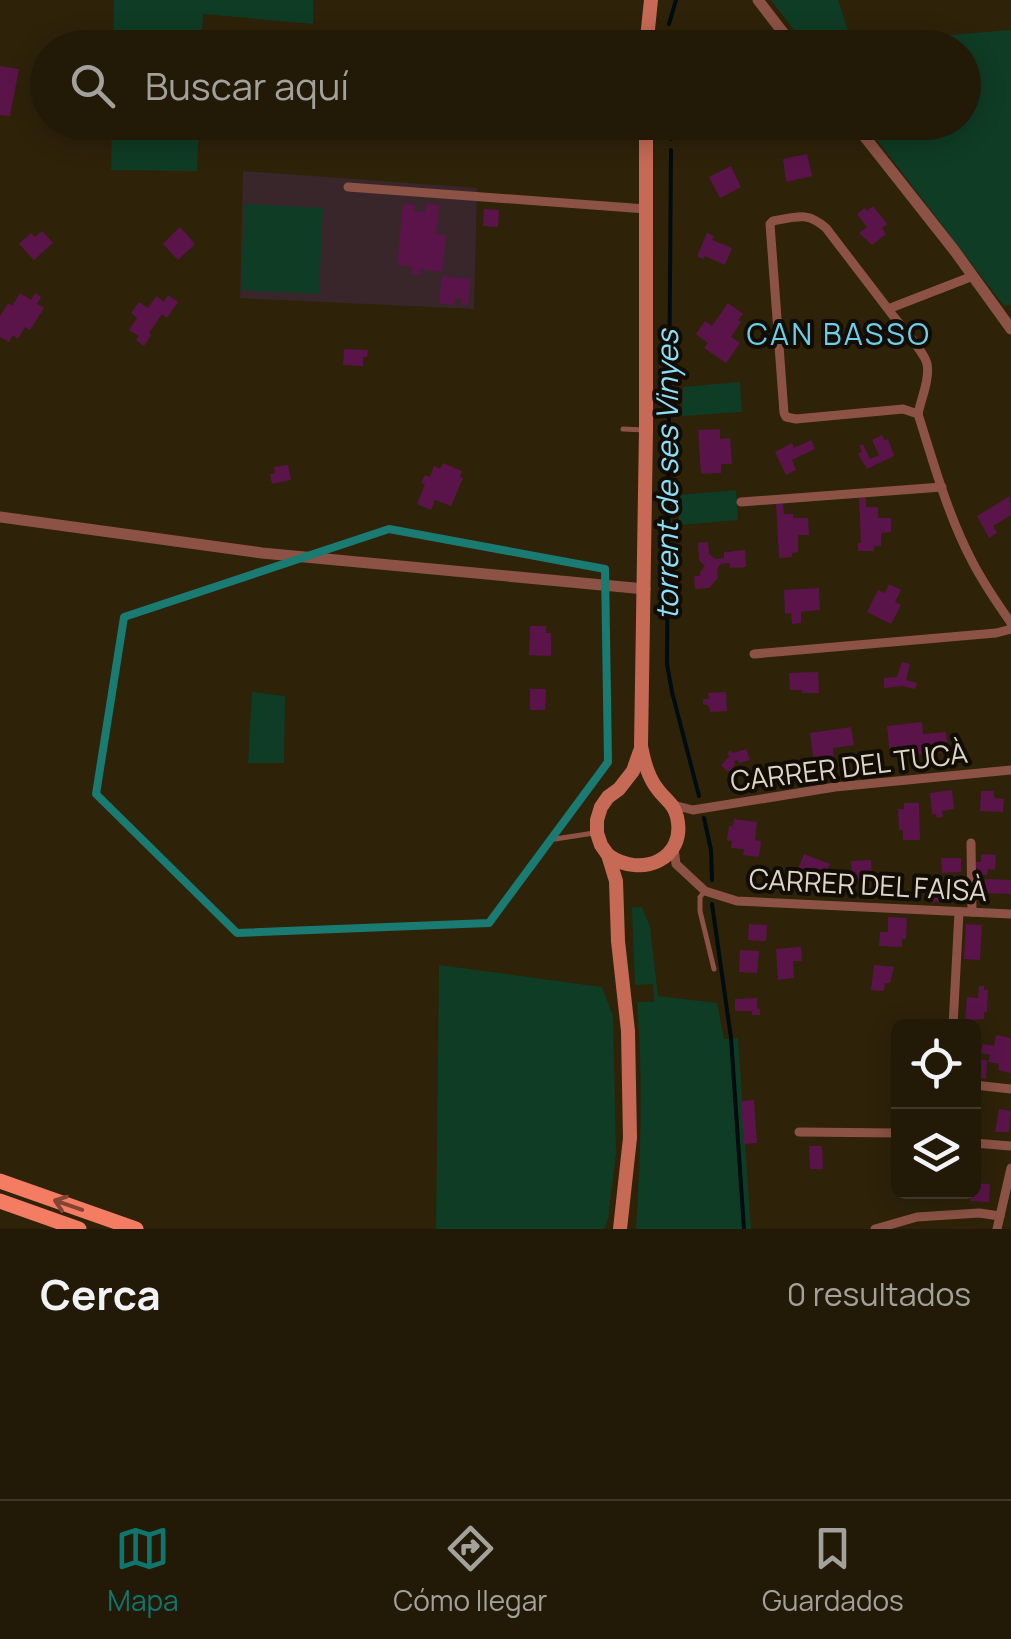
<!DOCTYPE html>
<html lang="es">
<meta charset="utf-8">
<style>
:root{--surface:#221a07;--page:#2a2311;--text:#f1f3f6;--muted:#a2a19b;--line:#3f3828;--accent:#0f766e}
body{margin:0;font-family:Manrope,sans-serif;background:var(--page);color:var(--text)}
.controls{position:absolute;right:30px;bottom:30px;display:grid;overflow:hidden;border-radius:15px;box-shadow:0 5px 25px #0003}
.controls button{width:90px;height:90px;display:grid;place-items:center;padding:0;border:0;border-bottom:2px solid var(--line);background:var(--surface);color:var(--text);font:50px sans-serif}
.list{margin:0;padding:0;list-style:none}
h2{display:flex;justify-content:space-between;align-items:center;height:130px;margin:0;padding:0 40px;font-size:42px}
h2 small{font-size:32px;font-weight:400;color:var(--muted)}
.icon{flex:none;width:55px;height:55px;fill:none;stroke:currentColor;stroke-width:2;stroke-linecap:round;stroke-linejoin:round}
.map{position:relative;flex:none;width:1011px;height:1229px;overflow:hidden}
.search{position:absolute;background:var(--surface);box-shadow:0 5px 25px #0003;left:30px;right:30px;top:30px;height:110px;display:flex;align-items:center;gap:25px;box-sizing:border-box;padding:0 35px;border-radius:55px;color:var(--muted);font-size:38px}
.sheet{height:270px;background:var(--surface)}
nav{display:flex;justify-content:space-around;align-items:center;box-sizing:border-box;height:140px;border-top:2px solid var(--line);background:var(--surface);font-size:28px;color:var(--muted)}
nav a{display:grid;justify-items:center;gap:5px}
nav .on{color:var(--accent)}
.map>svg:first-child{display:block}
.education{fill:#39262a}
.green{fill:#0f3c25}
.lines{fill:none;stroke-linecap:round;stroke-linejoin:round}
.stream{stroke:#010c11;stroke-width:4}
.building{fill:#5a144a}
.service{stroke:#8c5245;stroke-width:5}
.minor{stroke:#8c5245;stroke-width:9}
.tertiary{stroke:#8c5245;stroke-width:11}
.secondary{stroke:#c66a56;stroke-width:14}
.primary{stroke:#f37c62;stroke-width:15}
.oneway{stroke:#824433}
.marked{fill:none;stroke:#197b72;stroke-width:8;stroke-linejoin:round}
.labels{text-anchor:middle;stroke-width:8;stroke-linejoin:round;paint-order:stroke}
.street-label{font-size:28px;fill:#ddd5c7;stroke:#120d04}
.neighbourhood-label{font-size:30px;letter-spacing:2.5px;fill:#6ccfea;stroke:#120d04}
.water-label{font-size:30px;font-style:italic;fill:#8bdffa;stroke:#120d04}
</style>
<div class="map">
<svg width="1011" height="1229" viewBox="0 0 1011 1229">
<rect width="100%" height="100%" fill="#2e2209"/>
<polygon class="education" points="243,171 477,188 474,309 240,298"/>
<g class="green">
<polygon points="114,0 313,0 313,24 203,14 201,47 113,47"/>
<polygon points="771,0 838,0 852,43 1011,30 1011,305 1004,306 864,123 964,122 964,48 807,47"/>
<polygon points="112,123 199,123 197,171 111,170"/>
<polygon points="244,204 323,208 319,294 241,290"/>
<polygon points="740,382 742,412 682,416 683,387"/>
<polygon points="736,490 738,520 679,525 679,495"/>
<polygon points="252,692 285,696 284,763 248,763"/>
<path d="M632 907H642L650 927 658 996 717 1003 724 1039 738 1038 751 1229H636C641 1153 643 1078 637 1002H654L653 984 635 985Z"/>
<polygon points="439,965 602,987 613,1016 616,1153 608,1219 604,1229 436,1229"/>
</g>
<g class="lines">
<g class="stream">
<polyline points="669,24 676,0"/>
<polyline points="669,34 669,48"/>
<polyline points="670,122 671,139"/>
<polyline points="671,150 667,664 672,692 699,796"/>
<polyline points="704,818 711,850 712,880"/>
<polyline points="712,904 731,1038 744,1229"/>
</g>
</g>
<g class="building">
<polygon points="0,66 19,69 10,116 0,115"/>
<polygon points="571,122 597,122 599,131 574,136"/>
<polygon points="782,122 836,122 838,125 832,129 833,132 826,135 824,130 815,134 787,138"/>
<polygon points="807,154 812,176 786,182 783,159"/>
<polygon points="731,166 741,187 720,198 709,177"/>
<polygon points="403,204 415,205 414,211 425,212 426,204 439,205 436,234 446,235 442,272 421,269 420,275 411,274 412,266 397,265"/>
<polygon points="873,206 887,224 882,228 886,234 872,245 859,233 867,227 857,214 865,208 867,211"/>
<polygon points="484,209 499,210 498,227 483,226"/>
<polygon points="180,227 195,244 178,260 163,244"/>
<polygon points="42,231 53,243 34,260 19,244 31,233 35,237"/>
<polygon points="707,233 714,236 712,240 732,248 725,265 705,256 703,259 697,256"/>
<polygon points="442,276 470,279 468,305 461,305 462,298 455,298 454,305 439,303"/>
<polygon points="20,293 31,300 35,293 41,297 37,304 44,308 30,330 25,327 18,339 13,335 9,342 0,337 0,316 8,303 12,306"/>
<polygon points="168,295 178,302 167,318 162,314 149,333 151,335 144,346 136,340 139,336 129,330 137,318 131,313 139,302 148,308 156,296 164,302"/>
<polygon points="728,303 743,314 738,320 741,322 731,337 740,343 726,363 704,348 708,343 696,334 705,321 712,326"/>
<polygon points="344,349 368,350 367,357 363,357 363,366 343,365"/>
<polygon points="720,429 720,439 730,438 732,464 721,464 721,473 701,474 698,430"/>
<polygon points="882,435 885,441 888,439 894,456 867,469 858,454 862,452 859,446 863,444 870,459 879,455 872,440"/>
<polygon points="811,440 815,449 792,460 796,470 786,475 775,452 792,443 794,448"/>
<polygon points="443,463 462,471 460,477 463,478 451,506 435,500 431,510 417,504 425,484 421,483 425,475 430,477 434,466 440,469"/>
<polygon points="288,465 291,480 272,484 270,474 275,473 274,467"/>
<polygon points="1010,496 1011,515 993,526 997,533 989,538 977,516"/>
<polygon points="859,498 866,498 866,507 878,507 878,518 891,518 891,532 881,533 881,546 874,546 874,551 858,551 858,543 861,543"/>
<polygon points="776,504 783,504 784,514 793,514 793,518 808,518 809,535 798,535 798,552 792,553 792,557 779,558"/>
<polygon points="708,542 709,554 715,559 724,558 724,552 745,550 746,567 730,568 730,563 721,564 717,569 718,578 709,588 695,589 694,576 700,576 700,572 705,566 699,560 698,543"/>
<polygon points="889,584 901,590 895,602 901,605 891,624 867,612 878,590 885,593"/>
<polygon points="819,588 820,610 801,612 801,623 792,624 791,613 785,614 784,590"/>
<polygon points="530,626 546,626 546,633 551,633 551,656 529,655"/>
<polygon points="902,662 910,664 906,680 917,683 915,689 903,686 884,688 884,678 897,677"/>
<polygon points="818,672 819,693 802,693 802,690 790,690 789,673"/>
<polygon points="530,689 546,689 545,710 530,710"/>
<polygon points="726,692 727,711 710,712 709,706 703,704 703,699 709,699 708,693"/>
<polygon points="922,722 923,734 946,732 948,752 890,757 887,726"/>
<polygon points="851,727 854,745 833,748 834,761 814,764 810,733"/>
<polygon points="746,749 750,760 739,763 738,760 734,761 735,765 728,772 721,765 730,756 727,754 730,750 733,753"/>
<polygon points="952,790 954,809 942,811 943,817 937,818 936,814 932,814 930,793"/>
<polygon points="981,791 994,791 994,798 1004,799 1003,812 980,811"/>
<polygon points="904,803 919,803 920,840 903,840 903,830 899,830 898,809 904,809"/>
<polygon points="734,819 757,822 755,840 761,841 759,857 743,855 744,849 731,848 732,841 727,840 729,826 733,826"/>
<polygon points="804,854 830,864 827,871 824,870 820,882 805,877 807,873 798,869"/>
<polygon points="981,854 996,855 995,870 988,869 987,875 977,874 978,868 975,868 976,862 981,862"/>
<polygon points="941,858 961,858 961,872 942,873"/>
<polygon points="871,860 872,878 852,879 851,861"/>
<polygon points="926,879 936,879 936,885 958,886 958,897 950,897 950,901 925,902"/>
<polygon points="985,879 1011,880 1011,894 985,893"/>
<polygon points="888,917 907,918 906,939 902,939 902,947 879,946 880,932 888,932"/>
<polygon points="749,924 767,925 766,941 748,940"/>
<polygon points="966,924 982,925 980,960 964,959"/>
<polygon points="801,947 802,961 793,961 794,978 778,980 776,949"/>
<polygon points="740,950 759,951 757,973 739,972"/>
<polygon points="874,965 894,967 890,983 885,983 884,991 871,990"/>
<polygon points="979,986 984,986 984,990 988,990 987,1012 984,1012 984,1019 965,1020 967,997 978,998"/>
<polygon points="757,998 757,1009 760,1009 760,1015 752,1015 752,1011 735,1011 735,999"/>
<polygon points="996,1035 1011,1038 1011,1073 998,1070 999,1064 988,1062 990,1055 981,1053 983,1044 994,1046"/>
<polygon points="974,1059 987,1060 986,1079 974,1078"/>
<polygon points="754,1100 757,1143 744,1144 741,1101"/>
<polygon points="999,1109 1011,1111 1009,1132 995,1132"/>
<polygon points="809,1146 822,1146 823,1169 810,1169"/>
<polygon points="974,1183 990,1184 989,1202 970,1201"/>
</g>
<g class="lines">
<g class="service">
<polyline points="623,429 645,430"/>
<polyline points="555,839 594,833"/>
<polyline points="705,891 700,897 700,911 714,969"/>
</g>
<g class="minor">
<polyline points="348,187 646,209"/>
<path d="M888 309C897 322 925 352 927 364 930 379 921 399 918 414L903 409 796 419 786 417 784 413 770 224 773 221C796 217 807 211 826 228L888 309 973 276"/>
<path d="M918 414C934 464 948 516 973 563 984 584 997 603 1011 623"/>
<polyline points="741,502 942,487"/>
<polyline points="754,654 996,633 1011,629"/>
<polyline points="673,805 693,810 835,787 1011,770"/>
<polyline points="971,843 972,912"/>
<polyline points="674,848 676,864 705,891 737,901 1011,914"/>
<polyline points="953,1026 959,912"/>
<polyline points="974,1085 1011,1089"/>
<polyline points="799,1132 898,1133"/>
<polyline points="974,1143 1011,1146"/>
<polyline points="875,1229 917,1217 979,1213 1000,1216"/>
<polyline points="997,1229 1011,1168"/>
</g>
<g class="tertiary">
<polyline points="758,0 795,48"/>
<polyline points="853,122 954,250 1011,329"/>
<polyline points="0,517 262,553 645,589"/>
</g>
<g class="secondary">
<polyline points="646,48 651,0"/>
<path d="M608 855C641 879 687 859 677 817 674 804 666 800 659 791 648 778 644 761 641 746L646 430V122"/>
<polyline points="620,1229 630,1138 628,1031 618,941 616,881 608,855 601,845 597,833 597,820 601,807 608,797 619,789 633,771 640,751"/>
</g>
<g class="primary">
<polyline points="0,1181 136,1229"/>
<polyline points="0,1201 79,1229"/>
</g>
</g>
<defs><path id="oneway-shaft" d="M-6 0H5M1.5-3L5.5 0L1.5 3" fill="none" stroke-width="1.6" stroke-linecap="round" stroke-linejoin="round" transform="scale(2.5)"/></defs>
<use class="oneway" href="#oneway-shaft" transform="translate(68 1205) rotate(-161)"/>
<path class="marked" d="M389 529 605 569 608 762 489 923 237 933 96 794 124 617Z"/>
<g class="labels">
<g class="street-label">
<text transform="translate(849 767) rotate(-7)" y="10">CARRER DEL TUCÀ</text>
<text transform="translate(868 885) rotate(3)" y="10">CARRER DEL FAISÀ</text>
</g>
<g class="neighbourhood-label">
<text x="839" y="345">CAN BASSO</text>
</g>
<g class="water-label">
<text transform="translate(668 475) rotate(-90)" y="10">torrent de ses Vinyes</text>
</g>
</g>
</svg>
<div class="controls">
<button><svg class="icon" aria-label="locate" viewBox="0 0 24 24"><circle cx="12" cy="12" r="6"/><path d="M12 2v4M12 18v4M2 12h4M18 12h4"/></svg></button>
<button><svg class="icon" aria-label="layers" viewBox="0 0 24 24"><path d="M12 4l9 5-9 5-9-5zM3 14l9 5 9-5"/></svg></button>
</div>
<div class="search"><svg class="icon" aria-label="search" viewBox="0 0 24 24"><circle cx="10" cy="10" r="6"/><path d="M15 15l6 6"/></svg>Buscar aquí</div>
</div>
<section class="sheet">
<h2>Cerca<small>0 resultados</small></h2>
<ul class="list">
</ul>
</section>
<nav>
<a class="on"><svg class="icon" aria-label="map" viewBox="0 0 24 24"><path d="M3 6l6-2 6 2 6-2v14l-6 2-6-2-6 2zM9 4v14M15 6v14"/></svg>Mapa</a>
<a><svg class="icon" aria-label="directions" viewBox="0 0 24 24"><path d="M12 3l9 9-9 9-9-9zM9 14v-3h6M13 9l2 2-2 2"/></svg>Cómo llegar</a>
<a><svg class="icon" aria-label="saved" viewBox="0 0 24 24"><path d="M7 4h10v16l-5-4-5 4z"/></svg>Guardados</a>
</nav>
